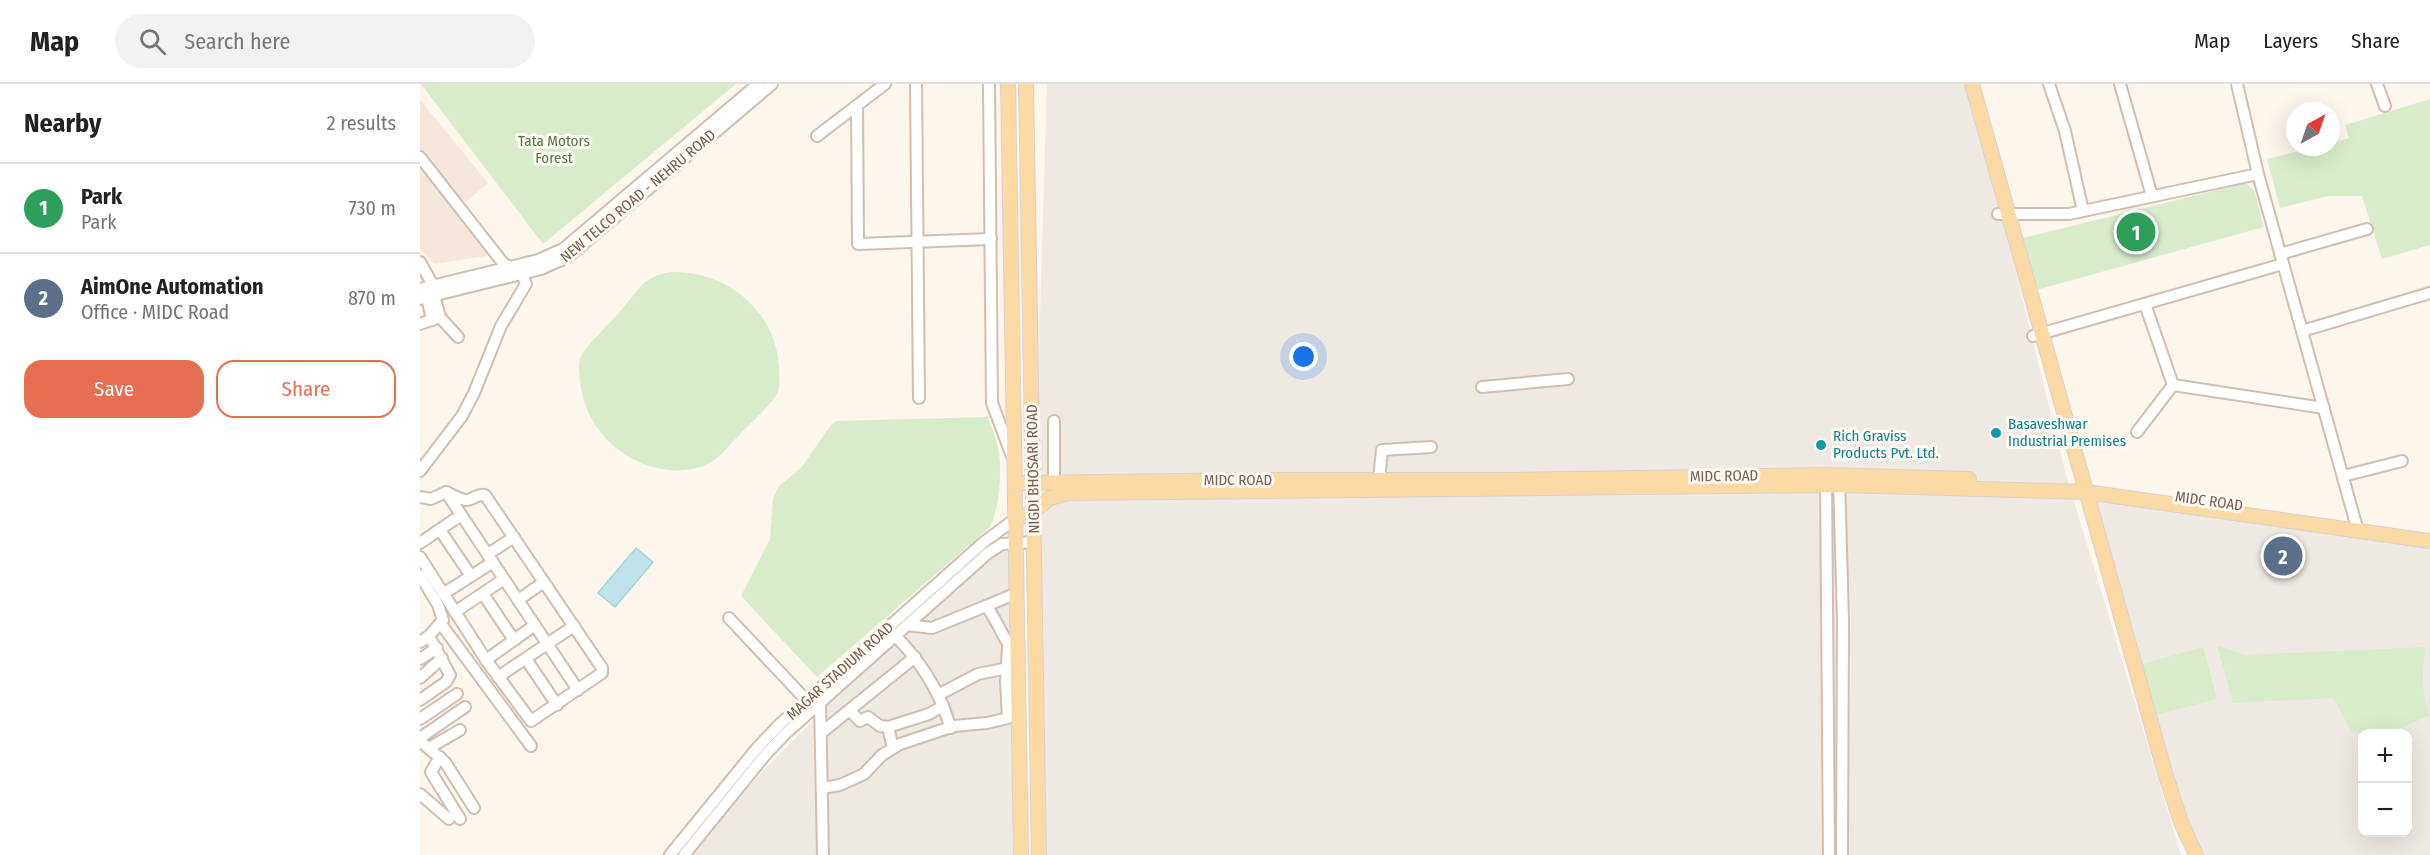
<!DOCTYPE html>
<meta charset="utf-8">
<style>
:root{--surface:#fff;--page:#f2f2f2;--text:#202124;--muted:#757577;--line:#e0e0e0;--accent:#e76f51}
body{margin:0;font-family:"Fira Sans Condensed",sans-serif;background:var(--page);color:var(--text)}
.controls{position:absolute;right:18px;bottom:18px;display:grid;overflow:hidden;border-radius:12px;box-shadow:0 6px 24px #0002}
.controls button{width:54px;height:54px;display:grid;place-items:center;padding:0;border:0;border-bottom:2px solid var(--line);background:var(--surface);color:var(--text);font:30px sans-serif}
.compass{position:absolute;left:1866px;top:18px;width:54px;height:54px;border-radius:50%;background:var(--surface);box-shadow:0 6px 24px #0002;rotate:40deg}
.you{position:absolute;left:884px;top:273px;width:21px;height:21px;margin:-15px;border:4px solid #fff;border-radius:50%;background:#1a73e8;box-shadow:0 0 0 9px #1a73e833}
.badge{display:grid;place-items:center;width:39px;height:39px;border-radius:50%;background:var(--accent);color:#fff;font-size:20px;font-weight:700}
.pin{position:absolute;translate:-50% -50%;border:3px solid #fff;box-shadow:0 2px 6px #0006}
.list{margin:0;padding:0;list-style:none}
h2{display:flex;justify-content:space-between;align-items:center;height:78px;margin:0;padding:0 24px;font-size:26px}
h2 small{font-size:20px;font-weight:400;color:var(--muted)}
.list li{display:grid;grid-template-columns:39px 1fr auto;gap:18px;align-items:center;box-sizing:border-box;height:90px;padding:0 24px;border-top:2px solid var(--line)}
.list b{display:block;font-size:22px;white-space:nowrap}
.list p{margin:0;font-size:20px;white-space:nowrap;color:var(--muted)}
.list em{font-size:20px;font-style:normal;color:var(--muted)}
.actions{display:flex;gap:12px;padding:18px 24px}
.actions a{flex:1;padding:14px 0;border:2px solid var(--accent);border-radius:18px;text-align:center;font-size:21px;color:var(--accent)}
.actions .main{background:var(--accent);color:#fff}
.icon{flex:none;width:33px;height:33px;fill:none;stroke:currentColor;stroke-width:2;stroke-linecap:round;stroke-linejoin:round}
.map{position:relative;flex:none;width:2010px;height:771px;overflow:hidden}
header{display:flex;align-items:center;gap:36px;box-sizing:border-box;height:84px;padding:0 30px;background:var(--surface);border-bottom:2px solid var(--line)}
header strong{font-size:28px}
nav{display:flex;gap:33px;margin-inline-start:auto;font-size:21px}
.search{width:420px;height:54px;background:var(--page);display:flex;align-items:center;gap:15px;box-sizing:border-box;padding:0 21px;border-radius:33px;color:var(--muted);font-size:22px}
main{display:flex}
aside{flex:1;background:var(--surface)}
.map>svg:first-child{display:block}
.residential{fill:#f5e8da}
.industrial{fill:#efe9e4;fill-rule:evenodd}
.green{fill:#d8ecc9}
.water{fill:#bfe3e8;stroke:#a5d3da;stroke-width:1.5}
.lines{fill:none;stroke-linecap:round;stroke-linejoin:round}
.minor-casing{stroke:#d1beb0;stroke-width:14}
.major-casing{stroke:#dad1cd;stroke-width:16}
.minor{stroke:#fff;stroke-width:10}
.major{stroke:#fbd9a5;stroke-width:14}
.culture-dot{fill:#0f9aa8;stroke:#fffaf3;stroke-width:2}
.labels{text-anchor:middle;stroke-width:6;stroke-linejoin:round;paint-order:stroke}
.park-label{font-size:15px;fill:#537a41;stroke:#fffaf3}
.street-label{font-size:15px;fill:#7a5c4d;stroke:#fffaf3}
.culture-label{font-size:15px;fill:#0d838f;stroke:#fffaf3;text-anchor:start}
</style>
<header>
<strong>Map</strong>
<div class="search"><svg class="icon" aria-label="search" viewBox="0 0 24 24"><circle cx="10" cy="10" r="6"/><path d="M15 15l6 6"/></svg>Search here</div>
<nav><a>Map</a><a>Layers</a><a>Share</a></nav>
</header>
<main>
<aside>
<h2>Nearby<small>2 results</small></h2>
<ul class="list">
<li><span class="badge" style="background:#2e9e5b">1</span><div><b>Park</b><p>Park</p></div><em>730 m</em></li>
<li><span class="badge" style="background:#5c6f8a">2</span><div><b>AimOne Automation</b><p>Office · MIDC Road</p></div><em>870 m</em></li>
</ul>
<div class="actions"><a class="main">Save</a><a>Share</a></div>
</aside>
<div class="map">
<svg width="2010" height="771" viewBox="0 0 2010 771">
<rect width="100%" height="100%" fill="#fdf6ec"/>
<g class="residential">
<polygon points="0,16 68,99 42,121 0,68"/>
<polygon points="0,83 72,171 14,180 0,165"/>
</g>
<g class="industrial">
<polygon points="627,0 1545,0 1584,141 1646,391 1761,771 621,771 614,431"/>
<path d="M1673 413 2010 463V771H1780L1771 754ZM1942 650H1988V748H1942Z"/>
<polygon points="592,457 598,771 268,771 323,708 426,602"/>
</g>
<g class="green">
<polygon points="1,0 316,0 123,160"/>
<polygon points="2010,15 2010,161 1962,175 1942,112 1908,112 1860,124 1847,75 1895,63 1911,63 1911,59 1929,54 1925,41"/>
<polygon points="1826,99 1835,108 1844,143 1616,206 1603,154"/>
<path d="M251 188C303 187 350 221 358 274 359 284 361 301 357 310 352 320 328 341 320 350 301 370 295 383 265 386 215 390 169 353 161 304 160 295 157 280 161 272 166 262 194 235 203 224 220 204 224 192 251 188Z"/>
<path d="M568 333C571 343 576 354 578 364 583 384 579 426 570 443L397 593 321 512 350 455 353 414 359 402 381 384 411 341 416 337Z"/>
<path d="M1797 561 1825 571 2006 563C2002 591 2001 605 2010 631L1975 647 1932 649 1914 614 1813 619Z"/>
<polygon points="1783,563 1797,615 1736,631 1722,580"/>
</g>
<polygon class="water" points="216,464 233,478 195,523 178,509"/>
<g class="lines">
<defs>
<g id="minor">
<polyline points="496,0 499,314"/>
<polyline points="569,0 572,319 592,372"/>
<polyline points="1629,0 1645,47 1663,127"/>
<polyline points="1700,0 1732,112"/>
<polyline points="1817,0 1838,90 1938,447"/>
<polyline points="1957,0 1965,22"/>
<polyline points="437,22 438,160 571,155"/>
<polyline points="397,52 465,0"/>
<polyline points="0,73 83,179 102,190 106,200 81,242 54,309 42,332 0,387"/>
<polyline points="1578,130 1649,130 1838,90"/>
<polyline points="1860,170 1947,145"/>
<polyline points="0,178 16,207"/>
<polyline points="0,205 118,176 143,165 338,0"/>
<polyline points="14,211 20,233 38,253"/>
<polyline points="7,213 12,236"/>
<polyline points="0,215 121,185 148,173 352,0"/>
<polyline points="1725,220 1753,301"/>
<polyline points="0,240 17,234"/>
<polyline points="1882,247 2010,209"/>
<polyline points="1613,252 1863,180"/>
<polyline points="1753,301 1904,324"/>
<polyline points="1062,303 1148,295"/>
<polyline points="634,337 634,398"/>
<polyline points="1717,348 1753,301"/>
<polyline points="1923,392 1982,377"/>
<polyline points="1406,393 1409,771"/>
<polyline points="1419,394 1423,536 1422,771"/>
<polyline points="959,396 962,366 1011,363"/>
<polyline points="0,413 11,415 26,408 158,606"/>
<polyline points="20,446 51,492"/>
<polyline points="0,459 41,431"/>
<polyline points="68,470 94,453"/>
<path d="M0 473 66 576 111 637 182 589V584L65 411C57 409 54 416 46 416 41 416 31 410 26 408"/>
<polyline points="0,491 18,521 23,536 9,552 0,558"/>
<polyline points="23,510 73,478"/>
<polyline points="63,510 94,556"/>
<polyline points="98,516 124,498"/>
<polyline points="566,522 597,509"/>
<polyline points="35,528 84,495"/>
<polyline points="309,534 387,617"/>
<polyline points="21,540 111,662"/>
<path d="M487 541 512 544 566 522C576 533 585 560 594 566"/>
<path d="M470 547C494 569 510 592 523 622L509 630 468 643 473 664"/>
<polyline points="0,575 17,564"/>
<polyline points="106,575 137,621"/>
<polyline points="66,576 115,541"/>
<polyline points="78,593 154,542"/>
<polyline points="0,594 22,574"/>
<polyline points="518,611 558,590 588,584"/>
<polyline points="400,615 403,771"/>
<polyline points="0,616 26,598 30,591 9,552"/>
<polyline points="523,622 531,644"/>
<polyline points="430,627 440,637 448,633 460,642 468,643"/>
<polyline points="0,635 37,610"/>
<polyline points="401,649 495,573"/>
<polyline points="0,654 45,623"/>
<polyline points="0,657 25,678 54,724"/>
<polyline points="9,664 40,646"/>
<polyline points="20,673 11,688 40,735"/>
<polyline points="402,704 420,701 444,690 462,671 480,660 534,642 567,639 588,634 586,597 588,562"/>
<polyline points="0,710 29,735"/>
<polyline points="250,771 338,663 359,641 564,458 595,435"/>
<polyline points="264,771 346,670 366,649 568,469 582,460 614,458"/>
</g>
<g id="major">
<polyline points="588,0 601,771"/>
<polyline points="606,0 619,771"/>
<polyline points="1552,0 1745,689 1761,738 1776,771"/>
<polyline points="595,399 835,396 1095,396 1406,391 1549,395"/>
<polyline points="595,435 613,428 630,414 650,409 1419,401 1666,408 2010,457"/>
</g>
</defs>
<use href="#minor" class="minor-casing"/>
<use href="#major" class="major-casing"/>
<use href="#minor" class="minor"/>
<use href="#major" class="major"/>
</g>
<g class="culture-dot">
<circle cx="1576" cy="349" r="6"/>
<circle cx="1401" cy="361" r="6"/>
</g>
<g class="labels">
<g class="park-label">
<text x="134" y="62">Tata Motors<tspan x="134" dy="17">Forest</tspan></text>
</g>
<g class="street-label">
<text transform="translate(218 112) rotate(-40)" y="5">NEW TELCO ROAD - NEHRU ROAD</text>
<text transform="translate(613 385) rotate(-91)" y="5">NIGDI BHOSARI ROAD</text>
<text transform="translate(1304 392) rotate(-1)" y="5">MIDC ROAD</text>
<text x="818" y="401">MIDC ROAD</text>
<text transform="translate(1789 417) rotate(8)" y="5">MIDC ROAD</text>
<text transform="translate(420 587) rotate(-42)" y="5">MAGAR STADIUM ROAD</text>
</g>
<g class="culture-label">
<text x="1588" y="345">Basaveshwar<tspan x="1588" dy="17">Industrial Premises</tspan></text>
<text x="1413" y="357">Rich Graviss<tspan x="1413" dy="17">Products Pvt. Ltd.</tspan></text>
</g>
</g>
</svg>
<div class="controls">
<button>+</button>
<button>−</button>
</div>
<svg class="compass" viewBox="-18 -18 36 36"><path d="M0-13l5 13h-10z" fill="#e53935"/><path d="M0 13l5-13h-10z" fill="#757577"/></svg>
<div class="you"></div>
<div class="pin badge" style="left:1716px;top:148px;background:#2e9e5b">1</div>
<div class="pin badge" style="left:1863px;top:472px;background:#5c6f8a">2</div>
</div>
</main>
